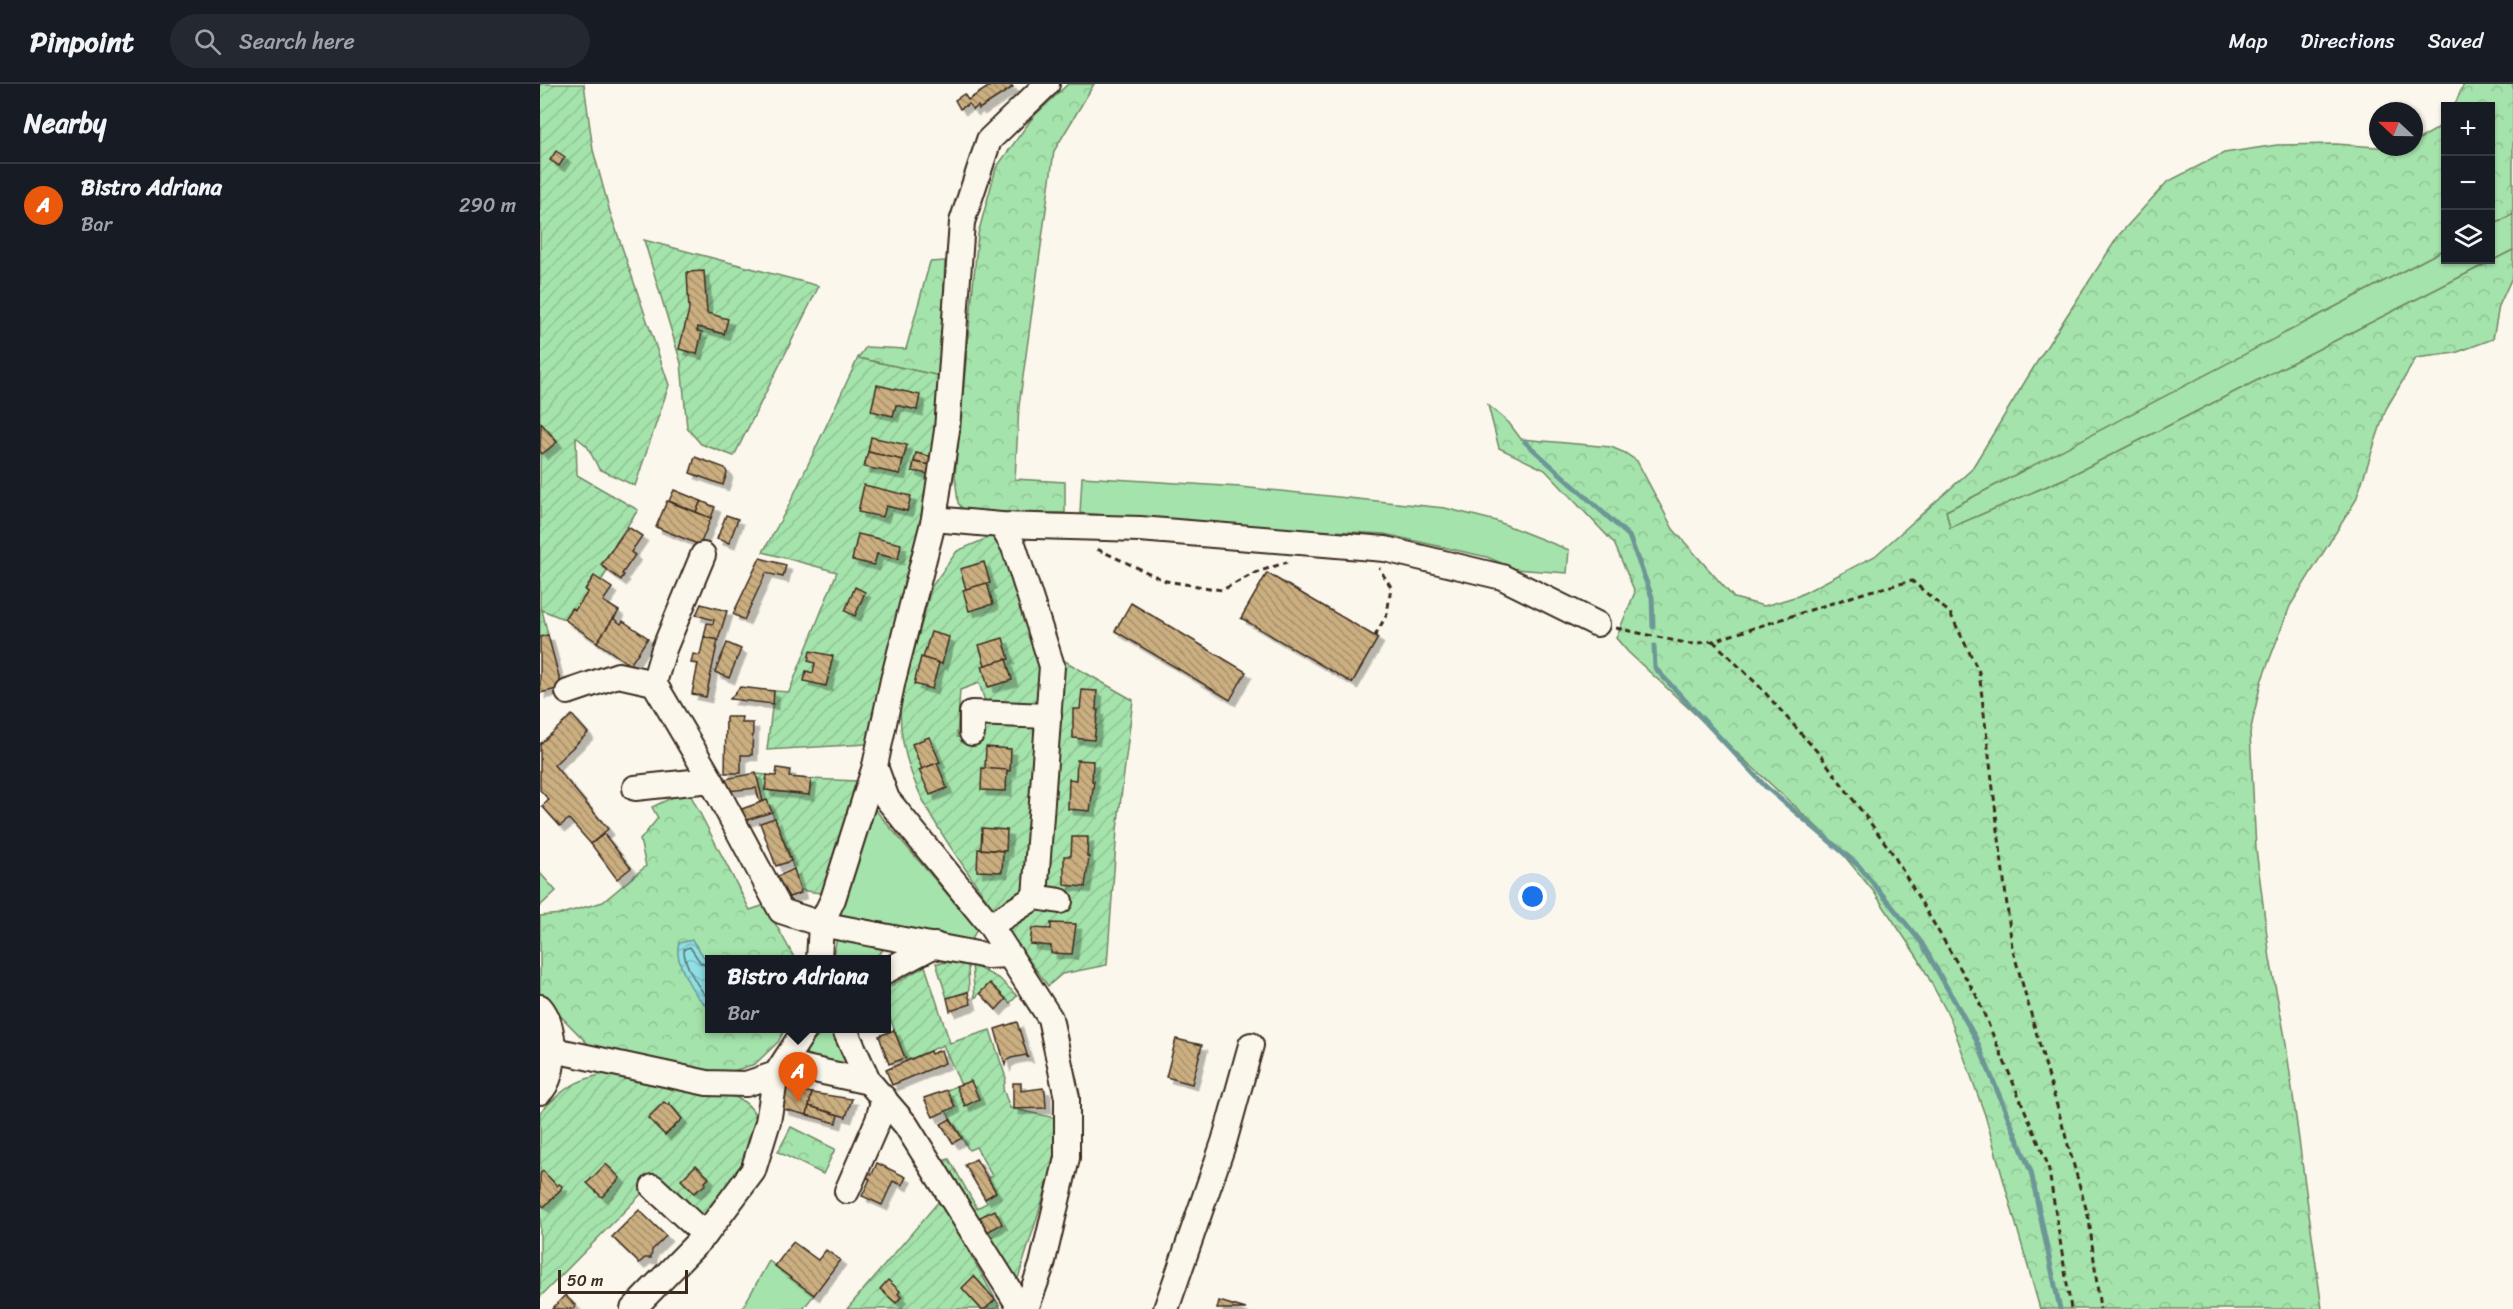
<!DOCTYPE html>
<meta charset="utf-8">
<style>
:root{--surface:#171b24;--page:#242831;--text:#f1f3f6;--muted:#9ea1a6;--line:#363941;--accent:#ea580c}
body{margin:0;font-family:Sriracha,sans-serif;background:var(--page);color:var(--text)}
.controls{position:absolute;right:18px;top:18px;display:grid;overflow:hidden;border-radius:0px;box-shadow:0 2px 4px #0004}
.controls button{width:54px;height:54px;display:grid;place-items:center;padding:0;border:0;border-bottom:2px solid var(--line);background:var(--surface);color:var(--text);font:30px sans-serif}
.compass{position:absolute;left:1829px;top:18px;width:54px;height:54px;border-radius:50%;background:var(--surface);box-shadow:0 2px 4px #0004;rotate:292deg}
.scale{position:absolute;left:18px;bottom:15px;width:130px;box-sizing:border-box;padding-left:6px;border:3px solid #3b2a1e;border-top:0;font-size:16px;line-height:21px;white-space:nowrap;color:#3b2a1e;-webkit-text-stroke:4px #fbf7ec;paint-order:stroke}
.you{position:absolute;left:993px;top:813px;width:21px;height:21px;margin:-15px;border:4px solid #fff;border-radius:50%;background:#1a73e8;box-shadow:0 0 0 9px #1a73e833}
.badge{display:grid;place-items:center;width:39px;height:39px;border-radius:50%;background:var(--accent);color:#fff;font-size:20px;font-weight:700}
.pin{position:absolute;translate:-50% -50px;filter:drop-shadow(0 2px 3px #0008)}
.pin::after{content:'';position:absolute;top:32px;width:21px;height:18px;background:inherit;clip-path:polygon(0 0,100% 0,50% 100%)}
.popup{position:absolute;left:165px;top:871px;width:186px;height:78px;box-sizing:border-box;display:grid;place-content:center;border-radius:0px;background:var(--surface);filter:drop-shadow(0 2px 4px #0005);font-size:20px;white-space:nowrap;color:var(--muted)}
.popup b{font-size:22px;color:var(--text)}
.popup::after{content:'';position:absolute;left:50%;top:100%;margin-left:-12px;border:12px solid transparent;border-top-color:var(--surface)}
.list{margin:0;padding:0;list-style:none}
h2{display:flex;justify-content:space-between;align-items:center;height:78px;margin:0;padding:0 24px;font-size:26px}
h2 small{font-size:20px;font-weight:400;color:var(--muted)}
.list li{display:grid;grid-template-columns:39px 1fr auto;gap:18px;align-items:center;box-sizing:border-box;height:84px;padding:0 24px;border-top:2px solid var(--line)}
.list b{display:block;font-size:22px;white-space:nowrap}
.list p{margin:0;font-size:20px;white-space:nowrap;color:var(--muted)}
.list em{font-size:20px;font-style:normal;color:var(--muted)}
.icon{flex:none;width:33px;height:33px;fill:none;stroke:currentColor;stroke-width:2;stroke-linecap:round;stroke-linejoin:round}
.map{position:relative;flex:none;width:1973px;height:1225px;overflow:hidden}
header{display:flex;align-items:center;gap:36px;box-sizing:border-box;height:84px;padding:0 30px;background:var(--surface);border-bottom:2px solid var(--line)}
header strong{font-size:28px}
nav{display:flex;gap:33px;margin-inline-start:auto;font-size:21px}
.search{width:420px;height:54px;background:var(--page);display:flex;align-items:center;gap:15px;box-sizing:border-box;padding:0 21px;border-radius:33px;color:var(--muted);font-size:22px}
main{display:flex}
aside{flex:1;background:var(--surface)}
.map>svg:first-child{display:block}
.grass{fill:#a4e3ab;stroke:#708664;stroke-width:1.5}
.forest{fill:url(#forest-crowns);stroke:#708664;stroke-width:1.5}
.garden{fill:url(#garden-furrows);stroke:#708664;stroke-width:1.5}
.water{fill:url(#water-waves);stroke:#6d9796;stroke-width:1.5}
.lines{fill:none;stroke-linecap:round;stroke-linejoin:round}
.shore{stroke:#5c736e;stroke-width:1.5}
.stream{stroke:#6d9796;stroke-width:5}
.building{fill:url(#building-back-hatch);stroke:#3b2a1e;stroke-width:1.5;filter:url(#shadow)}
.minor-casing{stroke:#3b2a1e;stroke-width:28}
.path{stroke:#3b2a1e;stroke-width:3;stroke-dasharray:6 4.5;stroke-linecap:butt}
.minor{stroke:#fbf7ec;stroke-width:24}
</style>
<header>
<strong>Pinpoint</strong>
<div class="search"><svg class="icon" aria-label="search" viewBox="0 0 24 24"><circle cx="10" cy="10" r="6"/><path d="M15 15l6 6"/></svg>Search here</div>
<nav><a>Map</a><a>Directions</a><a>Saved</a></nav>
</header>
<main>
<aside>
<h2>Nearby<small></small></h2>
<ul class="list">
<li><span class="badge">A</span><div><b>Bistro Adriana</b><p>Bar</p></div><em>290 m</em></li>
</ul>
</aside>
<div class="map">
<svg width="1973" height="1225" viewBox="0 0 1973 1225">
<defs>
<pattern id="forest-crowns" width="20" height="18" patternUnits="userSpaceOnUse" patternTransform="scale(1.5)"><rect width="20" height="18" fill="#a4e3ab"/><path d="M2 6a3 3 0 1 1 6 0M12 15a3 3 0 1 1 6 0" fill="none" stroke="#8ec393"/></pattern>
<pattern id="garden-furrows" width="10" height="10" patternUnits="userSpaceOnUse" patternTransform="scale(1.5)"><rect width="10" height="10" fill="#a4e3ab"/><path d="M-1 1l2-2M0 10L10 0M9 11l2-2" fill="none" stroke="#8ec393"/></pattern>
<pattern id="water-waves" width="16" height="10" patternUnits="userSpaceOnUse" patternTransform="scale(1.5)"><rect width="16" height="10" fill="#8ee0e6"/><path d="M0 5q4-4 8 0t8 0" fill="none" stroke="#7bc0c5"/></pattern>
<pattern id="building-back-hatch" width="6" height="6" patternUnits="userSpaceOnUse" patternTransform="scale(1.5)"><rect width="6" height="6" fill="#cbaf81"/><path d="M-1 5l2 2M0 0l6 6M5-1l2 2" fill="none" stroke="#a68f69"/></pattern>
<filter id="shadow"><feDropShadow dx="5.5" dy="5.5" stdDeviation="0" flood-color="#0004"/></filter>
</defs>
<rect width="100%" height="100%" fill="#fbf7ec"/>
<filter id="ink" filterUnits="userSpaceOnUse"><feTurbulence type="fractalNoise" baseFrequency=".0167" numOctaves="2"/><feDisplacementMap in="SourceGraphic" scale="12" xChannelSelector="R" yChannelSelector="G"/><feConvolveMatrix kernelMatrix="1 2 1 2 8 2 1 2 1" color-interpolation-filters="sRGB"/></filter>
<g filter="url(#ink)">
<g class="grass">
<polygon points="1973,130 1973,166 1526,394 1410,444 1406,427 1905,165 1906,176 1950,176 1951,142"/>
<polygon points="542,393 700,403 905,424 956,437 1029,466 1027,489 975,485 947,473 844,450 654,439 540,429"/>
<polygon points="332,722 437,845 429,861 305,837 299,828"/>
<polygon points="0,789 16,807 0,822"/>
<polygon points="297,854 344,865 333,875 292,876"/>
<polygon points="284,947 294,948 310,985 269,975 265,965"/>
<polygon points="229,1177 274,1211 263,1225 202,1225"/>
</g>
<g class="forest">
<polygon points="528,0 554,0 514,67 479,322 475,395 525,398 525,429 425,428 418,419 415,392 438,150 456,84 493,33"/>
<polygon points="1924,0 1973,0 1973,130 1951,142 1950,22 1914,22"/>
<polygon points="1905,34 1905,165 1406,427 1410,444 1526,394 1973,166 1973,191 1959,222 1953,255 1915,269 1876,274 1846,325 1816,416 1750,522 1721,598 1710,649 1716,765 1730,875 1745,953 1782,1225 1500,1225 1445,1031 1410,934 1378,874 1334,808 1292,757 1088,568 1076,554 1095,508 1074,459 1005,386 959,364 948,321 969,339 981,355 1071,363 1085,369 1097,377 1133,445 1194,514 1224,522 1258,512 1335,472 1431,386 1500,273 1579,151 1627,98 1684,69 1737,61 1796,60 1863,65 1874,63 1874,58 1897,45"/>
<polygon points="405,177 400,292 318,274 326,263 366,265 390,178"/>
<polygon points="148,706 210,826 225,821 255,875 170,876 170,944 245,945 238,958 215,980 190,988 162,987 54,966 0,911 0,832 21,830 63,818 106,782 100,756 118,734 112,723"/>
<polygon points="251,1043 295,1065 283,1090 238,1068"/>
</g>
<g class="garden">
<polygon points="0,0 44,0 53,66 70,128 129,301 95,402 59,385 47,362 36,353 37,391 98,426 61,481 68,486 61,497 54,492 45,505 48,508 35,526 31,524 24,535 2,526 8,551 0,553"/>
<polygon points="104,156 279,202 194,372 161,360 147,344 141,279"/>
<path d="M318 274 400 292 393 373 376 369 372 386 389 390C379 481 351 572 327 660L227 666 234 607 249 608 297 488 223 468 248 423Z"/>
<path d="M452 452 459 455 466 464 501 588 499 622 445 617 439 599 420 606 417 653 438 655 439 643 445 639 498 642 484 805 453 825C411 762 353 695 361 614L392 502 417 467Z"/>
<polygon points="523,576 593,616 577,746 567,881 522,890 508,902 465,843 493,823 528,828 531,809 508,805"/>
<polygon points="216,690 227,691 225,706 269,711 271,695 317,697 286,803 280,809 260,806 248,766 227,717 223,718"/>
<polygon points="417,878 428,881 429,907 407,914 396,879"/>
<polygon points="432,881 460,895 477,912 470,919 450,899 435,914"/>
<polygon points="385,882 410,959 450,946 466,994 463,1005 470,1024 520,1035 510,1092 476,1201 400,1078 409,1075 437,1124 447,1119 445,1115 456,1108 448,1094 452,1092 436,1063 429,1066 406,1027 415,1022 407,1006 416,1002 425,1021 421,1001 403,961 366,977 347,926 347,904"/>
<path d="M64 990 123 1003 195 1013C251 1037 186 1104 166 1131L159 1132 115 1096 0 1213V1028C23 1006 32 997 64 990Z"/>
<polygon points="400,1116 461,1225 307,1225"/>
</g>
<path class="water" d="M152 856 169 880V923C154 914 133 876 139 859Z"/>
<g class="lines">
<path class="shore" d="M170 884 160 878 150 863 144 865C143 879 159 906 170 916"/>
<g class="stream">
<polyline points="985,358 1089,452 1112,513 1113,543"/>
<polyline points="1114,562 1115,584 1225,702 1319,782 1381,858 1435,953 1491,1088 1520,1225"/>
</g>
</g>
<g class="building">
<polygon points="453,0 470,0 473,3 439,25 438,22 433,26 429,20 420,25 415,16 424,10 428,16"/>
<polygon points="16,67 25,73 19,82 10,76"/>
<polygon points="164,187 167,229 188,235 184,250 158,243 157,247 162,248 157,270 139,265 149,226 147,188"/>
<polygon points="337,301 380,311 377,326 356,321 353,332 331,327"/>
<polygon points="1,339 17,358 2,370 0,367"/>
<polygon points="331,353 367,361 363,376 328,368"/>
<polygon points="328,368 363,376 360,390 324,383"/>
<polygon points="376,369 393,373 391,381 374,378"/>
<polygon points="155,373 185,384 187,389 183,401 150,389"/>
<polygon points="374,378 391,381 389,390 372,387"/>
<polygon points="324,401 371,412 367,427 346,422 343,433 318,428"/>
<polygon points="134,406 161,417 156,428 129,417"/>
<polygon points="127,417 171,434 160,461 116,443"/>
<polygon points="161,417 175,423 171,434 156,428"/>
<polygon points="186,431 198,435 189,459 177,455"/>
<polygon points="88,443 102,452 91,468 95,471 82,490 84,491 81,496 61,481"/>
<polygon points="318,450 361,460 358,475 337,470 334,481 312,476"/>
<polygon points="220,474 246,481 243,493 226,489 204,536 193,530"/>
<polygon points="444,478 450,499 426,505 420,485"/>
<polygon points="727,489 838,554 812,599 701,534"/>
<polygon points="54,492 72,504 63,517 79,527 57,558 24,535 32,524 35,526 48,508 45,506"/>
<polygon points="447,499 453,520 429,527 423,506"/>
<polygon points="315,503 325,508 315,532 305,527"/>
<polygon points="591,519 706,588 690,616 575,547"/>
<polygon points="161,520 187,527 178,556 164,553 167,539 173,540 174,536 156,531"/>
<polygon points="75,532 74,535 81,540 83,537 108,554 90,581 57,558"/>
<polygon points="391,548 409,553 402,580 383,574"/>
<polygon points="8,551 22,604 0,609 0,553"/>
<polygon points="164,553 178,556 166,613 152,610 158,580 151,579 153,570 160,571"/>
<polygon points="463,554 469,575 445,581 439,561"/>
<polygon points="187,559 201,565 189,594 175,588"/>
<polygon points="270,567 293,572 286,602 264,597 266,587 273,589 275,579 268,577"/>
<polygon points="381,573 399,579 392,605 374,600"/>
<polygon points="466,575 472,596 448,603 442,582"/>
<polygon points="200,603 234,607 233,620 190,615"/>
<polygon points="542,606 557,607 556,626 558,626 554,656 533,654 533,625 540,625"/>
<polygon points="32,631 48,649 14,681 68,745 51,760 29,735 20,742 2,722 9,716 0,706 0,660"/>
<polygon points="186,633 202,633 201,639 213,639 212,671 201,671 201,689 185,689"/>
<polygon points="389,653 400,678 382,685 372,660"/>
<polygon points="446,663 471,665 470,687 445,685"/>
<polygon points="537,676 553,677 552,697 554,697 550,727 528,725 529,695 536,696"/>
<polygon points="397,679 407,704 390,711 379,686"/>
<polygon points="237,684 250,686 249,693 271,695 269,711 225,706 227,691 236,692"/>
<polygon points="442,684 467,686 466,707 441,706"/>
<polygon points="216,689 223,718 220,719 216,704 188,707 185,695"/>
<polygon points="227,716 232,728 204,737 199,726"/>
<polygon points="235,734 251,777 236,782 220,739"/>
<polygon points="442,744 467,746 466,767 441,765"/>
<polygon points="64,750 91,784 77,795 51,760"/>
<polygon points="532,753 548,753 547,773 549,773 545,803 524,801 524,772 531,772"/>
<polygon points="438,765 463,767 462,788 437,787"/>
<polygon points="254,785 261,809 249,813 236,793"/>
<polygon points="511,839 536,840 532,870 511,869 511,862 490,860 492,844 511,845"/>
<polygon points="450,899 466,915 456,926 440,909"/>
<polygon points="428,908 431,920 410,927 407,914"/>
<polygon points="477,938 488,974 486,971 471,974 466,977 465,981 455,945"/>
<polygon points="354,946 365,974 349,980 339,952"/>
<polygon points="636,955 662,961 652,1000 626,993"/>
<polygon points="401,966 405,979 352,1001 346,986 390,967 391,970"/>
<polygon points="431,997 439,1015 425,1022 416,1002"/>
<polygon points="473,999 481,999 481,1007 503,1004 505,1006 506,1024 473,1025"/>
<polygon points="247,1003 272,1009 267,1031 243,1025"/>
<polygon points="407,1006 415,1023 393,1033 384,1014"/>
<polygon points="272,1009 312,1015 306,1033 269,1022"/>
<polygon points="124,1018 128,1021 129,1019 142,1035 125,1051 108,1034"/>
<polygon points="269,1022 298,1031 296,1039 267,1031"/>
<polygon points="410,1035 422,1054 413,1059 401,1040"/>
<polygon points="436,1075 456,1108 445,1115 425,1081"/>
<polygon points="337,1079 366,1093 362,1101 353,1097 342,1121 322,1112 330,1095 323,1092 325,1087 332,1090"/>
<polygon points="66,1080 80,1094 62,1113 47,1099"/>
<polygon points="156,1081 169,1094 165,1098 166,1100 154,1109 141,1096"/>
<polygon points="3,1087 17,1102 19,1100 22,1102 21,1105 4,1123 0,1119 0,1090"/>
<polygon points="99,1126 126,1152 112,1166 111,1174 105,1174 99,1179 72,1153"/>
<polygon points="455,1126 462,1140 447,1148 440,1133"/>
<polygon points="253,1158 278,1176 286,1166 300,1176 274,1211 235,1182"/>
<polygon points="434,1192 455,1216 445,1225 441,1225 422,1204"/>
<polygon points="348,1196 360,1207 358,1210 361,1213 356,1219 340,1205"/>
<polygon points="25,1211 36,1222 33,1225 12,1225"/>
<polygon points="679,1217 706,1225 677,1225"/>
</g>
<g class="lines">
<defs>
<g id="minor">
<polyline points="394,435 461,441 600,445 845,465 962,493 1057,540"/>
<polyline points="461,441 474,463 512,582 495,813 520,817"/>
<polyline points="114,599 124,565 163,471"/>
<polyline points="28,608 78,591 114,599 171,696 241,827 281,840 447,872 470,871"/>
<polyline points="432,649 432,629 509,632"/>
<polyline points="335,682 347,715 450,841 510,934 527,1014 527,1074 502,1181 486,1225"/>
<polyline points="95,704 171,696"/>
<polyline points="459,836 495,813"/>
<polyline points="279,876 281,840 293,815 335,682 353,596 394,435 407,346 422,138 449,56 507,0"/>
<polyline points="346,887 395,861"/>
<path d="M0 923C16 940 18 991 0 1008"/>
<polyline points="304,944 329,998 366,1041 481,1225"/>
<polyline points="0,963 167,999 206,1000 236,990 266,944"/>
<polyline points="113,1103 165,1151"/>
<polyline points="307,1107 338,1036 344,1014"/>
<polyline points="93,1225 165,1151 213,1087 228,1038 236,990 261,983 329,998"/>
<polyline points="626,1225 684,1058 711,961"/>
</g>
</defs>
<use href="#minor" class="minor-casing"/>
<g class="path">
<polyline points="557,465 626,497 682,506 715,489 747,478"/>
<polyline points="1076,544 1150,560 1173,557 1330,507 1372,497 1410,529 1439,588 1472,863 1549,1135 1560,1225"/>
<polyline points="835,552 847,530 851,503 839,484"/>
<polyline points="1173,557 1219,602 1281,672 1351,767 1436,911 1508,1081 1531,1225"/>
</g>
<use href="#minor" class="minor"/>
</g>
</g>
</svg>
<div class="controls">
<button>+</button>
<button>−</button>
<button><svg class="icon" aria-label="layers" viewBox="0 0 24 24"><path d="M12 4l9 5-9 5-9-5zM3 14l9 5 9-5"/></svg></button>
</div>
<svg class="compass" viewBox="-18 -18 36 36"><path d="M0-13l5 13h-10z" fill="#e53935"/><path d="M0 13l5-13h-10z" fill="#9ea1a6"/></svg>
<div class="scale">50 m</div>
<div class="you"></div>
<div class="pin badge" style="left:258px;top:1018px">A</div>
<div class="popup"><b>Bistro Adriana</b>Bar</div>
</div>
</main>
